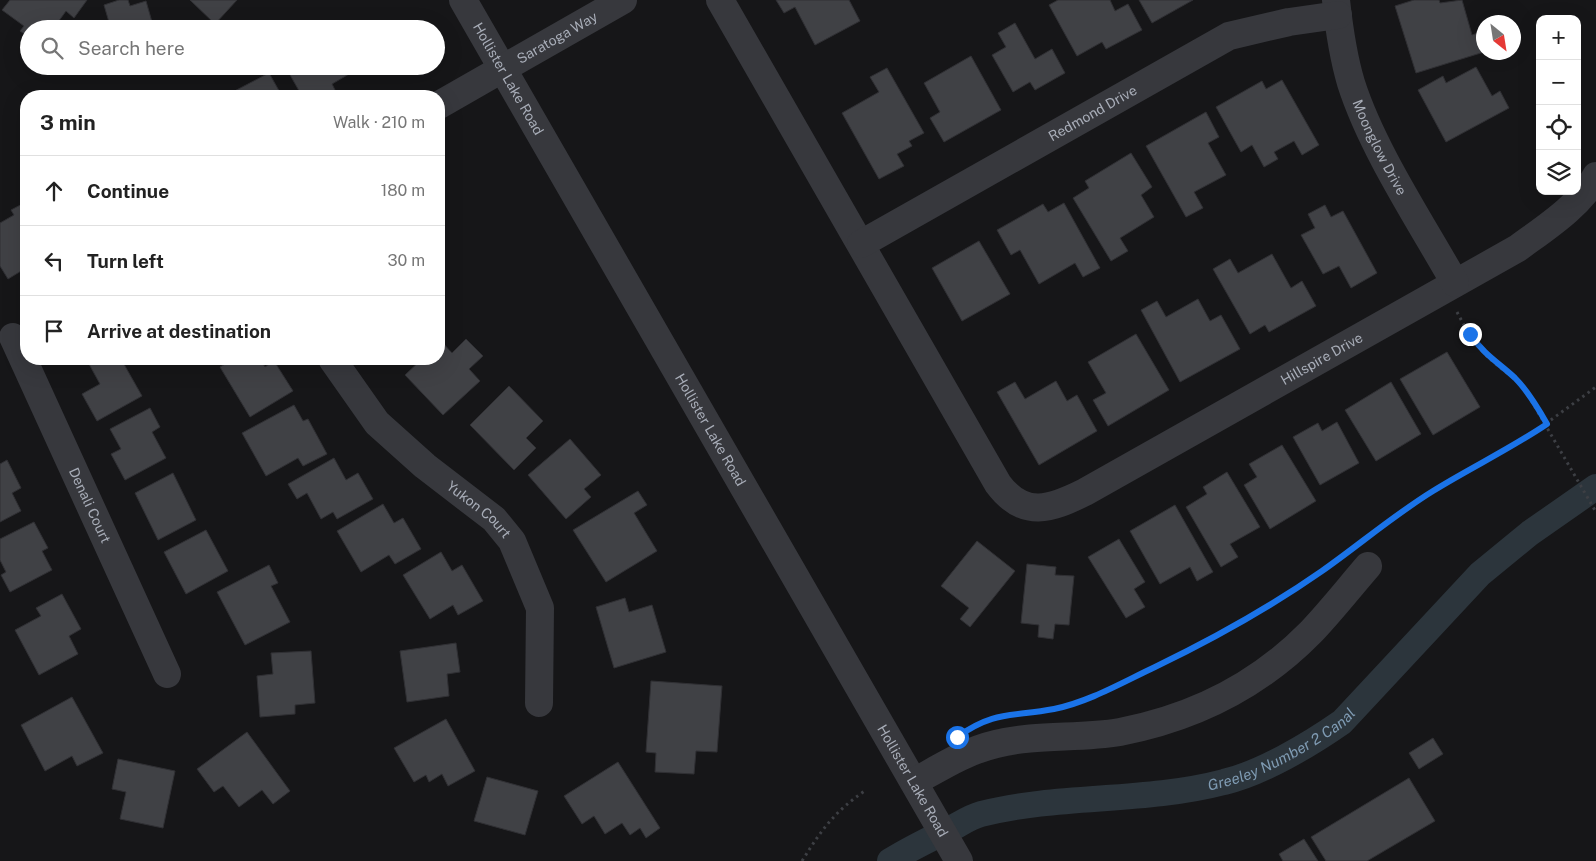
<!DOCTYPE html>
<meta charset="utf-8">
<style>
:root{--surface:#fff;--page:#f2f2f2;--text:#222;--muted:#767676;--line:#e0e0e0}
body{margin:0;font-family:"Public Sans",sans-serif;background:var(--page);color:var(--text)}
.controls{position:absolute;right:15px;top:15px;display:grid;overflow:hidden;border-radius:10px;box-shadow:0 5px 20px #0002}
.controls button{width:45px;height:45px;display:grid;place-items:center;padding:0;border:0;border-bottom:1px solid var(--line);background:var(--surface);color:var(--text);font:25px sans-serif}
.compass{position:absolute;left:1476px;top:15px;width:45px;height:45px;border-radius:50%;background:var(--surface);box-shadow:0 5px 20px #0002;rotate:150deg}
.stop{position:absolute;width:15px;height:15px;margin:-11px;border:4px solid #1a73e8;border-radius:50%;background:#fff}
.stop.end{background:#1a73e8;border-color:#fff;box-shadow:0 1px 5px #0008}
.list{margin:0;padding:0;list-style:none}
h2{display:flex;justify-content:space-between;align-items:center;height:65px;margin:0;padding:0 20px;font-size:21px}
h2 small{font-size:16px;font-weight:400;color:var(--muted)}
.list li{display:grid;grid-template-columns:32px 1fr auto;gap:15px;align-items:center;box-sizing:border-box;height:70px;padding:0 20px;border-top:1px solid var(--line)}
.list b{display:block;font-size:19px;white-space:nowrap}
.list em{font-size:16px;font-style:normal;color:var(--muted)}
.icon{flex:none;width:28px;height:28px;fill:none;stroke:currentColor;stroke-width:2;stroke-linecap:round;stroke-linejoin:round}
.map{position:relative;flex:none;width:1596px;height:861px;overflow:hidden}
.search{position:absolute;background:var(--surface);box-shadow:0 5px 20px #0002;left:20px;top:20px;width:425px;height:55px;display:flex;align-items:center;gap:12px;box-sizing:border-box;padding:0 18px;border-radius:28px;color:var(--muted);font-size:19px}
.panel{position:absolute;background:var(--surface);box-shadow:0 5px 20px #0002;left:20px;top:90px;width:425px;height:275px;border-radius:20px}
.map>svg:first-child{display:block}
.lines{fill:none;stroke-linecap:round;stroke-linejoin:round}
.canal{stroke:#2c353c;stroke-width:26}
.building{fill:#404145;stroke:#303034}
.path{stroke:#3d3f44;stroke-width:3;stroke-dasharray:2.5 4;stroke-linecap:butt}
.minor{stroke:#37383d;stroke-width:28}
.route{stroke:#1a73e8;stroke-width:6}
.labels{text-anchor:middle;stroke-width:4.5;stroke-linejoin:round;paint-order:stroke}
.street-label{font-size:14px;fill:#a8adb8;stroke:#111113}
.water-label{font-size:15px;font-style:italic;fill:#7f9bb3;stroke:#111113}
</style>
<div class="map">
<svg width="1596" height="861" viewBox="0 0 1596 861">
<rect width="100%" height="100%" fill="#161618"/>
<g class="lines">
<path class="canal" id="s1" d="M890 861C909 849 930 839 950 829 960 824 970 817 981 814 1060 794 1144 803 1224 782 1262 773 1309 745 1342 722L1480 574 1530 533 1596 487"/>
</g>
<g class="building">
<polygon points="10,0 87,0 74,18 66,11 53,29 29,29 29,37 20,31 24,26 2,10"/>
<polygon points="119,0 128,0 130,6 146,1 154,29 111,29 104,5"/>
<polygon points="190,0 237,0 215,24"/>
<polygon points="776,0 849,0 860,21 815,45 795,7 784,13"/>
<polygon points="1058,0 1110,0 1115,11 1128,4 1142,30 1106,49 1102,42 1077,56 1049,5"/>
<polygon points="1139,0 1193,0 1152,23"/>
<polygon points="1414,0 1439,0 1440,3 1462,0 1472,35 1484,31 1484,52 1416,73 1395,6"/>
<polygon points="1015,23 1035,59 1052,49 1065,73 1035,90 1030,82 1013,92 992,55 1006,47 998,33"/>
<polygon points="971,56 1001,110 944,142 930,118 940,112 924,83"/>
<polygon points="285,66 345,66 349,74 332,84 336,92 328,96 302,96"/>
<polygon points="1476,67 1492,96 1500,91 1509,108 1446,142 1418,90 1443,76 1446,83"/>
<polygon points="887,68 924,133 909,141 912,146 897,154 904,166 879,179 842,113 879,92 870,77"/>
<polygon points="269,73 282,96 225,96"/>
<polygon points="1282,80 1319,145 1302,155 1294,141 1274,152 1278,159 1264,167 1252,145 1241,152 1216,107 1262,81 1266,89"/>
<polygon points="1206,112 1219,137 1208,143 1226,175 1194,192 1203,208 1186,217 1146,146"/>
<polygon points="1131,153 1152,187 1141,195 1154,217 1120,238 1128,251 1111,261 1073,198 1089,188 1085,181"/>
<polygon points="26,202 26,268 8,279 0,266 0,223 14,215 11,210"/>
<polygon points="1064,203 1100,268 1083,277 1075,263 1039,284 1020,250 1011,255 997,230 1043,204 1048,212"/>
<polygon points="1325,205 1331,217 1343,211 1377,273 1351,288 1339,266 1323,274 1301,235 1315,228 1308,214"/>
<polygon points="979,241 1010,294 962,321 932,268"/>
<polygon points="1272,254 1291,288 1302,281 1316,306 1269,332 1265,325 1250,334 1213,269 1230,259 1238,273"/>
<polygon points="439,296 444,305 439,307"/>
<polygon points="1198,299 1210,321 1221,315 1240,349 1180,382 1141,310 1157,301 1166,317"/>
<polygon points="1136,334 1169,390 1108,426 1093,400 1106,393 1088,362"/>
<polygon points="466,339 483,356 469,369 480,381 443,415 405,375 422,359 439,359 439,343 441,341 452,353"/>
<polygon points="1447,352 1480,407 1433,435 1400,379"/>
<polygon points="98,359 121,359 142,396 97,421 82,394 100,384 89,364"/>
<polygon points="234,359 260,359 265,367 274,361 293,391 250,417 220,367"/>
<polygon points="1056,381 1067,401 1077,395 1097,431 1039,465 997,392 1015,382 1025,399"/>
<polygon points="1391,382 1421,434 1376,461 1345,410"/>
<polygon points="509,386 543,421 526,438 536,448 514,470 470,425"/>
<polygon points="294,405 303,421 308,419 327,454 303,466 298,458 266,476 242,433"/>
<polygon points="150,408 160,427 152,432 166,458 125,480 111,454 121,449 110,429"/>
<polygon points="1337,422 1359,463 1320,485 1293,437 1318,423 1322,431"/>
<polygon points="570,439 601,475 584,489 591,497 566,519 528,475"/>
<polygon points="1282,445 1316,501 1270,529 1244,485 1257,477 1249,464"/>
<polygon points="334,458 346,480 358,473 373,499 337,519 333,512 321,519 307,493 297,499 288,484"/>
<polygon points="7,460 21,488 12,493 21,511 0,522 0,464"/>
<polygon points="1227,472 1260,527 1230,544 1238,557 1221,567 1186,507 1207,494 1203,487"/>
<polygon points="173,473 196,520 158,540 135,493"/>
<polygon points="638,491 647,505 634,513 657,551 606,582 573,530"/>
<polygon points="383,504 394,523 403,518 421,549 395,564 389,555 361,572 337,531"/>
<polygon points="1175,505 1213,572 1197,581 1190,567 1160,584 1130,531"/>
<polygon points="34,522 48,548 42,551 52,570 10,592 1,575 6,572 0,560 0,539"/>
<polygon points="206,530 228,571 186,594 164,552"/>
<polygon points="1119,539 1145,582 1134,589 1145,607 1126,618 1088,557"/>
<polygon points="977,541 1015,571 970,627 960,619 969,608 941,586"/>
<polygon points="441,552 452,571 462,565 483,601 458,615 453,605 430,619 403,575"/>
<polygon points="1027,564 1056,567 1055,575 1074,576 1069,625 1055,624 1053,639 1038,637 1039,625 1021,623"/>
<polygon points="269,565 278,583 271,586 290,622 245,645 217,592"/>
<polygon points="62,594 81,629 69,636 78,654 39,675 15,630 41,616 36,608"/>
<polygon points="625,598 629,612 652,605 666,652 614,668 596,607"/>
<polygon points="456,643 460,672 447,674 449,696 407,702 400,651"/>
<polygon points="311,651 315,703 295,705 295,714 260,717 257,676 273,674 271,653"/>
<polygon points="651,681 722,686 717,752 696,751 694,774 655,772 656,753 646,752"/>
<polygon points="72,697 103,753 77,766 72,756 45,771 21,725"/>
<polygon points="446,719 475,771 448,786 442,774 429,782 426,775 414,782 394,748"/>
<polygon points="247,732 290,791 273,804 262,790 239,807 223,786 214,792 197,769"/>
<polygon points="1433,738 1443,754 1419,769 1409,753"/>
<polygon points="118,759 175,771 163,828 120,819 126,792 112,789"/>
<polygon points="618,762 660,828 646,838 640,828 630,835 622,823 605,834 594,816 582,824 564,796"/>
<polygon points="487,777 538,791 525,835 474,821"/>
<polygon points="1409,778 1435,821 1367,861 1326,861 1311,837"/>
<polygon points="1304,839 1318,861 1283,861 1279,854"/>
</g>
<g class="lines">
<g class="path">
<path d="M1457 312C1466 329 1475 346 1490 359 1502 370 1515 378 1525 390L1596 512"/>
<polyline points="1365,539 1432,492 1522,441 1596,387"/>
<path d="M1052 709C1085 702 1115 686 1144 672 1211 640 1277 605 1336 561"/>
<path d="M802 861C822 829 834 812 866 790"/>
</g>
<g class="minor">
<path id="s2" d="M463 0 959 861"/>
<path id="s3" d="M720 0 998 484C1024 519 1051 509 1085 492L1518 248C1545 228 1580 206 1596 176"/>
<path id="s4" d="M1336 0C1339 28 1343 56 1351 83 1372 149 1420 221 1455 283"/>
<path id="s5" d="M439 105 623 0"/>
<path id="s6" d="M861 244 1229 36 1289 22 1338 15"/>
<path id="s7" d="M13 337 167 674"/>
<path id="s8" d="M332 359 377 423 425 466 494 519 512 541 540 608 539 703"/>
<path d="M914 782C941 767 966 751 996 744 1036 734 1079 739 1120 732 1193 718 1259 685 1311 632 1331 611 1349 588 1368 566"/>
</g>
</g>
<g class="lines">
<path class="route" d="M957 737C995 710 1012 717 1054 709 1089 702 1123 682 1155 667 1213 639 1269 608 1322 571 1359 545 1394 515 1433 491 1470 468 1510 449 1547 424 1538 408 1528 391 1515 378 1498 362 1485 356 1470 334"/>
</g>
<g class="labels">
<g class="street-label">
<text dy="5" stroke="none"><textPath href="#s5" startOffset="136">Saratoga Way</textPath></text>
<text dy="5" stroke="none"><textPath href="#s2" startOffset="91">Hollister Lake Road</textPath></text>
<text dy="5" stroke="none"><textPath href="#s6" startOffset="266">Redmond Drive</textPath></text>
<text dy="5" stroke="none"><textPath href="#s4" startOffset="155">Moonglow Drive</textPath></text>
<text dy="5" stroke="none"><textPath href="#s3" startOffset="928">Hillspire Drive</textPath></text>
<text dy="5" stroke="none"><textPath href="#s2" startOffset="496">Hollister Lake Road</textPath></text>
<text dy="5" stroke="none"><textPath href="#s7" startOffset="185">Denali Court</textPath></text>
<text dy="5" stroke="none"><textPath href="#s8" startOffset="212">Yukon Court</textPath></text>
<text dy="5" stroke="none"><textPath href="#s2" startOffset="901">Hollister Lake Road</textPath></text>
</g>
<g class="water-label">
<text dy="5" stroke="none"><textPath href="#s1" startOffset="414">Greeley Number 2 Canal</textPath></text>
</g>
</g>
</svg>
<div class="controls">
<button>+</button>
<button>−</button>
<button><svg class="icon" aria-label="locate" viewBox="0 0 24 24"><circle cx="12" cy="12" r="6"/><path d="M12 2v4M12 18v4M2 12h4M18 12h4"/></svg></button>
<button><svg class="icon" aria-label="layers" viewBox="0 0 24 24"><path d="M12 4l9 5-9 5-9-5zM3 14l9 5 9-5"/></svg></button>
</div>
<svg class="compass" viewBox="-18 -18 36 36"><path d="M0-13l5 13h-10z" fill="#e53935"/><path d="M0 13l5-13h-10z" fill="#767676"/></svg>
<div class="stop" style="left:957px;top:737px"></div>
<div class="stop end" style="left:1470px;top:334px"></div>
<div class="search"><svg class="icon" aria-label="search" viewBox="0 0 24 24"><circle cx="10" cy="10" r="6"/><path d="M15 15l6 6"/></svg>Search here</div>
<section class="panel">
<h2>3 min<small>Walk · 210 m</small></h2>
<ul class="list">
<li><svg class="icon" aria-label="ahead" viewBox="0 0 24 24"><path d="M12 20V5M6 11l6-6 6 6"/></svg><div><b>Continue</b></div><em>180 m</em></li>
<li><svg class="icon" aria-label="left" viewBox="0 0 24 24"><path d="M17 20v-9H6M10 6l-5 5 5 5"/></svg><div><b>Turn left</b></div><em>30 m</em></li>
<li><svg class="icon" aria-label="arrive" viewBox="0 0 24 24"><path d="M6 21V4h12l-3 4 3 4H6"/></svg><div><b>Arrive at destination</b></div></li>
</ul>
</section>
</div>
